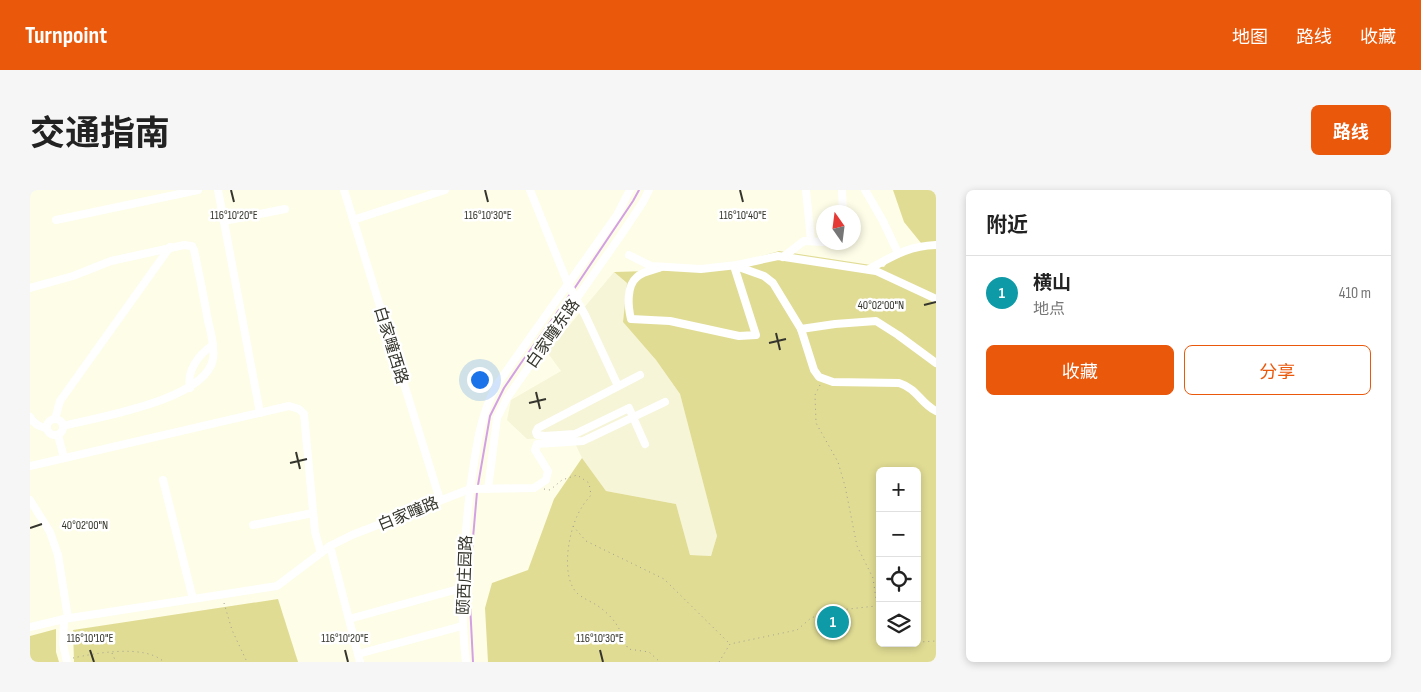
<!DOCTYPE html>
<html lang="zh">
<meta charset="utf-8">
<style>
:root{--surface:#fff;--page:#f6f6f6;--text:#222;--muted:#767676;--line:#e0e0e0;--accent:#ea580c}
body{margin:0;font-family:"Sofia Sans Condensed","Noto Sans SC",sans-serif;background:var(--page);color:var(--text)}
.controls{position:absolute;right:15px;bottom:15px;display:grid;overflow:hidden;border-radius:8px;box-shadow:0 2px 8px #0003}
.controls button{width:45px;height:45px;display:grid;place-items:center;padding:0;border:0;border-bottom:1px solid var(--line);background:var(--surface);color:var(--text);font:25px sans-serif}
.compass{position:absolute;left:786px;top:15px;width:45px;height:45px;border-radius:50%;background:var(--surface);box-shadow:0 2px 8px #0003;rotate:346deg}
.you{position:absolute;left:449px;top:189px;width:18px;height:18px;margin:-12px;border:4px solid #fff;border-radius:50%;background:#1a73e8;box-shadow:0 0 0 8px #1a73e833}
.badge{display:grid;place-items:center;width:32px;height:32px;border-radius:50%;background:var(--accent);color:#fff;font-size:16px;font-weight:700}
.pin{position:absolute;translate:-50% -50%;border:2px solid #fff;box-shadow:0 1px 5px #0006}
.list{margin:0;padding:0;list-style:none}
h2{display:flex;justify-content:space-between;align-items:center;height:65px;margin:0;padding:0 20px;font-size:21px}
h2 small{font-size:16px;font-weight:400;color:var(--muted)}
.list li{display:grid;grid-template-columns:32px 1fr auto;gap:15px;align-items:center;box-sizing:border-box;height:75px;padding:0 20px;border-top:1px solid var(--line)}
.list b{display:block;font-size:19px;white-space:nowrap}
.list p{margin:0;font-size:16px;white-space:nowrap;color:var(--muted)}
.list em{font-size:16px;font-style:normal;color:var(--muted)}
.actions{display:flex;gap:10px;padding:15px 20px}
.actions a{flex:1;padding:11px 0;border:1px solid var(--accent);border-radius:8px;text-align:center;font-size:18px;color:var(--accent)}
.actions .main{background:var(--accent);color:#fff}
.icon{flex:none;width:28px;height:28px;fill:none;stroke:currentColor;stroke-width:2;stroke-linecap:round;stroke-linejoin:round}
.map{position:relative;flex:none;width:906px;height:472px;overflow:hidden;border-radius:8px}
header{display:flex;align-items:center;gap:30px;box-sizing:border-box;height:70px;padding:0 25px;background:var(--accent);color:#fff}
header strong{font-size:24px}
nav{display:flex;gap:28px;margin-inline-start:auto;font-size:18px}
.intro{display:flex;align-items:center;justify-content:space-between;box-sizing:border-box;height:120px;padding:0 30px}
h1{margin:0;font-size:35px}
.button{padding:12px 22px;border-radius:8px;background:var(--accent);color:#fff;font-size:18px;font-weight:700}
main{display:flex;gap:30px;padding:0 30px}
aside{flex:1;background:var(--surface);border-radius:8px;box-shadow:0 2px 8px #0003}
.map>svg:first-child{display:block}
.built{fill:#f6f5d8}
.green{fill:#e0dc94;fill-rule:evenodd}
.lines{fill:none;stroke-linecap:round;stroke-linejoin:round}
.stream{stroke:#d4a0e5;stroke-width:2}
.path{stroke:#a1a091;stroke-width:1;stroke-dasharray:1 4;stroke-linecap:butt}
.minor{stroke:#fff;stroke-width:8}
.ticks{fill:none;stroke:#35352d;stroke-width:2}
.labels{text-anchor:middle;stroke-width:5;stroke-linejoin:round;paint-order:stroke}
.street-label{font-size:16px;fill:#35352d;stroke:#fff}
.ticks-label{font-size:12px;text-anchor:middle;fill:#35352d;stroke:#fff;stroke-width:5;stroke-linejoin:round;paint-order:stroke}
</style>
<header>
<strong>Turnpoint</strong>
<nav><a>地图</a><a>路线</a><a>收藏</a></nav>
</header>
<div class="intro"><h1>交通指南</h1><a class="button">路线</a></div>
<main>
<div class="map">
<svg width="906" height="472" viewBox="0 0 906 472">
<rect width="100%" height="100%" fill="#fefde8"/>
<polygon class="built" points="584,82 597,93 593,132 626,170 650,204 687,346 681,366 660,365 646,314 576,301 552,268 542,247 497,249 477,230 481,210 531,181 517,162"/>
<g class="green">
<path d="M863 0H906V472H458L455 418 462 393 498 380 524 309 552 268 576 301 646 314 660 365 681 366 687 346 650 204 626 170 593 132 597 93 584 82 687 79 749 61 854 77 867 60 891 53 874 32ZM850 281H887V453H850Z"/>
<polygon points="248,409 268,472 44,472 43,440"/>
<polygon points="26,439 26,462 29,472 0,472 0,446"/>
</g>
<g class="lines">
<g class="stream">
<polyline points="544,99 603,11 609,0"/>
<polyline points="448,295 460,226 474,198 491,173 541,103"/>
<polyline points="443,472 439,394 447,302"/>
</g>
<g class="path">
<polyline points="790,195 785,205 786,233 808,272 815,296 827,356 843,388 847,416 850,417"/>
<path d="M514 299 520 300 532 290 547 285 559 293 561 305C558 309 554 313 552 317 539 336 529 387 548 404 554 409 562 412 568 416 586 429 590 439 598 459L619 462 630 472"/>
<polyline points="543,336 556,351 634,389 700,454"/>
<polyline points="194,413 202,440 217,472"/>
<polyline points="887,446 890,452 906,451"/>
<polyline points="82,463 86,472"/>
<path d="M43 468C66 463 115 454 134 472"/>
<polyline points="689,472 700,454 767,440 781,428 800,421 846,416"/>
</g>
<g class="minor">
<polyline points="188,0 230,223"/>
<polyline points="314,0 410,310"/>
<polyline points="500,0 538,94 555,125 588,196"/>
<polyline points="776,0 781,51"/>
<polyline points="812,0 813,22"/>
<polyline points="835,0 853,31 868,63"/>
<polyline points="26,30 168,0"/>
<polyline points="323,30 415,0"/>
<polyline points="194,31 255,19"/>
<polyline points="799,52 813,52"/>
<polyline points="599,65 621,76 671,79 707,75 748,66 846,81 906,109"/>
<polyline points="753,67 774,51 794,52"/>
<path d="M706 76 734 86 743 93 771 139 784 180 789 187 803 192 869 193C888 199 890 213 906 221"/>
<path d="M629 78C623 80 612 82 607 87 596 96 598 117 601 129L640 131 709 146 726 145 704 76"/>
<path d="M839 79C863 66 878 56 906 55"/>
<path d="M0 98 43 86 81 71 154 55 162 56 164 60C169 84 174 107 178 131 181 142 185 157 183 169 176 210 68 227 33 236"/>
<polyline points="771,139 805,134 846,131 868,145 906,173"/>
<polyline points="610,185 508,238 506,242 507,245 515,246 545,244 599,218 615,254"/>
<path d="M160 198C156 181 169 164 183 155"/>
<path d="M0 227C4 234 9 237 16 238"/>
<circle cx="25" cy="237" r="8"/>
<polyline points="25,229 30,211 140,57"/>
<polyline points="28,245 34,268"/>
<polyline points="0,276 259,216 269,219 274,224 285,342 291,363"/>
<polyline points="133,290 163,409"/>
<polyline points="458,299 467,228 477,208 591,45 613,12 619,0"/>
<polyline points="0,310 20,342 28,365 38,428"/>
<polyline points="223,335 283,323"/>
<polyline points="300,356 330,472"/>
<polyline points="319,429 432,398"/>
<polyline points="0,437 34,429"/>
<polyline points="328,464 432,436"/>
<path d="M37 472 33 454 34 429 247 396 300 356 322 345 440 299C446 262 449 225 468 193L587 25 600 0"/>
<path d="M436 472C429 414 434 357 440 299L504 298 516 290 518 281 505 260 507 254 553 251 635 212"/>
</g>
</g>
<path class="ticks" d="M201 0 204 12M455 0 458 12M710 0 713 12M894 115 906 112M746 143 750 160M739 153 756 149M506 202 510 219M499 213 516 209M266 262 270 279M260 273 277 269M0 338 12 334M60 460 64 472M315 460 318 472M570 460 573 472"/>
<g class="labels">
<g class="street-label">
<text transform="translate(522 143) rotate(-55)" y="6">白家疃东路</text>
<text transform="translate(362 155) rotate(73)" y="6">白家疃西路</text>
<text transform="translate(378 323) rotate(-22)" y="6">白家疃路</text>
<text transform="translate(434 385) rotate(-88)" y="6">颐西庄园路</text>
</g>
</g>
<g class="ticks-label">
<text x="204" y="29">116°10'20"E</text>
<text x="458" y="29">116°10'30"E</text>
<text x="713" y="29">116°10'40"E</text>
<text x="851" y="119">40°02'00"N</text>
<text x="55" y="339">40°02'00"N</text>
<text x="60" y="452">116°10'10"E</text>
<text x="315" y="452">116°10'20"E</text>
<text x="570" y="452">116°10'30"E</text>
</g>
</svg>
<div class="controls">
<button>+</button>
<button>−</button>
<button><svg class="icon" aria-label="locate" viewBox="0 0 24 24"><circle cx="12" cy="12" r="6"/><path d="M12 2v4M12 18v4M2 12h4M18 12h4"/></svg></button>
<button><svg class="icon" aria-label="layers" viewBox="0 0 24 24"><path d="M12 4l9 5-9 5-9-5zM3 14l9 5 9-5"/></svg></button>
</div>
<svg class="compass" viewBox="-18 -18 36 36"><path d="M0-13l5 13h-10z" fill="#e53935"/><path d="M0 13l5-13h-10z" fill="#767676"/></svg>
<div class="you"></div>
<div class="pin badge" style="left:803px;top:432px;background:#0f9aa8">1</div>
</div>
<aside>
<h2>附近<small></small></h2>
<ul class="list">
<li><span class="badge" style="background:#0f9aa8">1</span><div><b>横山</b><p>地点</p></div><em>410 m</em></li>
</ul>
<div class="actions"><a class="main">收藏</a><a>分享</a></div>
</aside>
</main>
